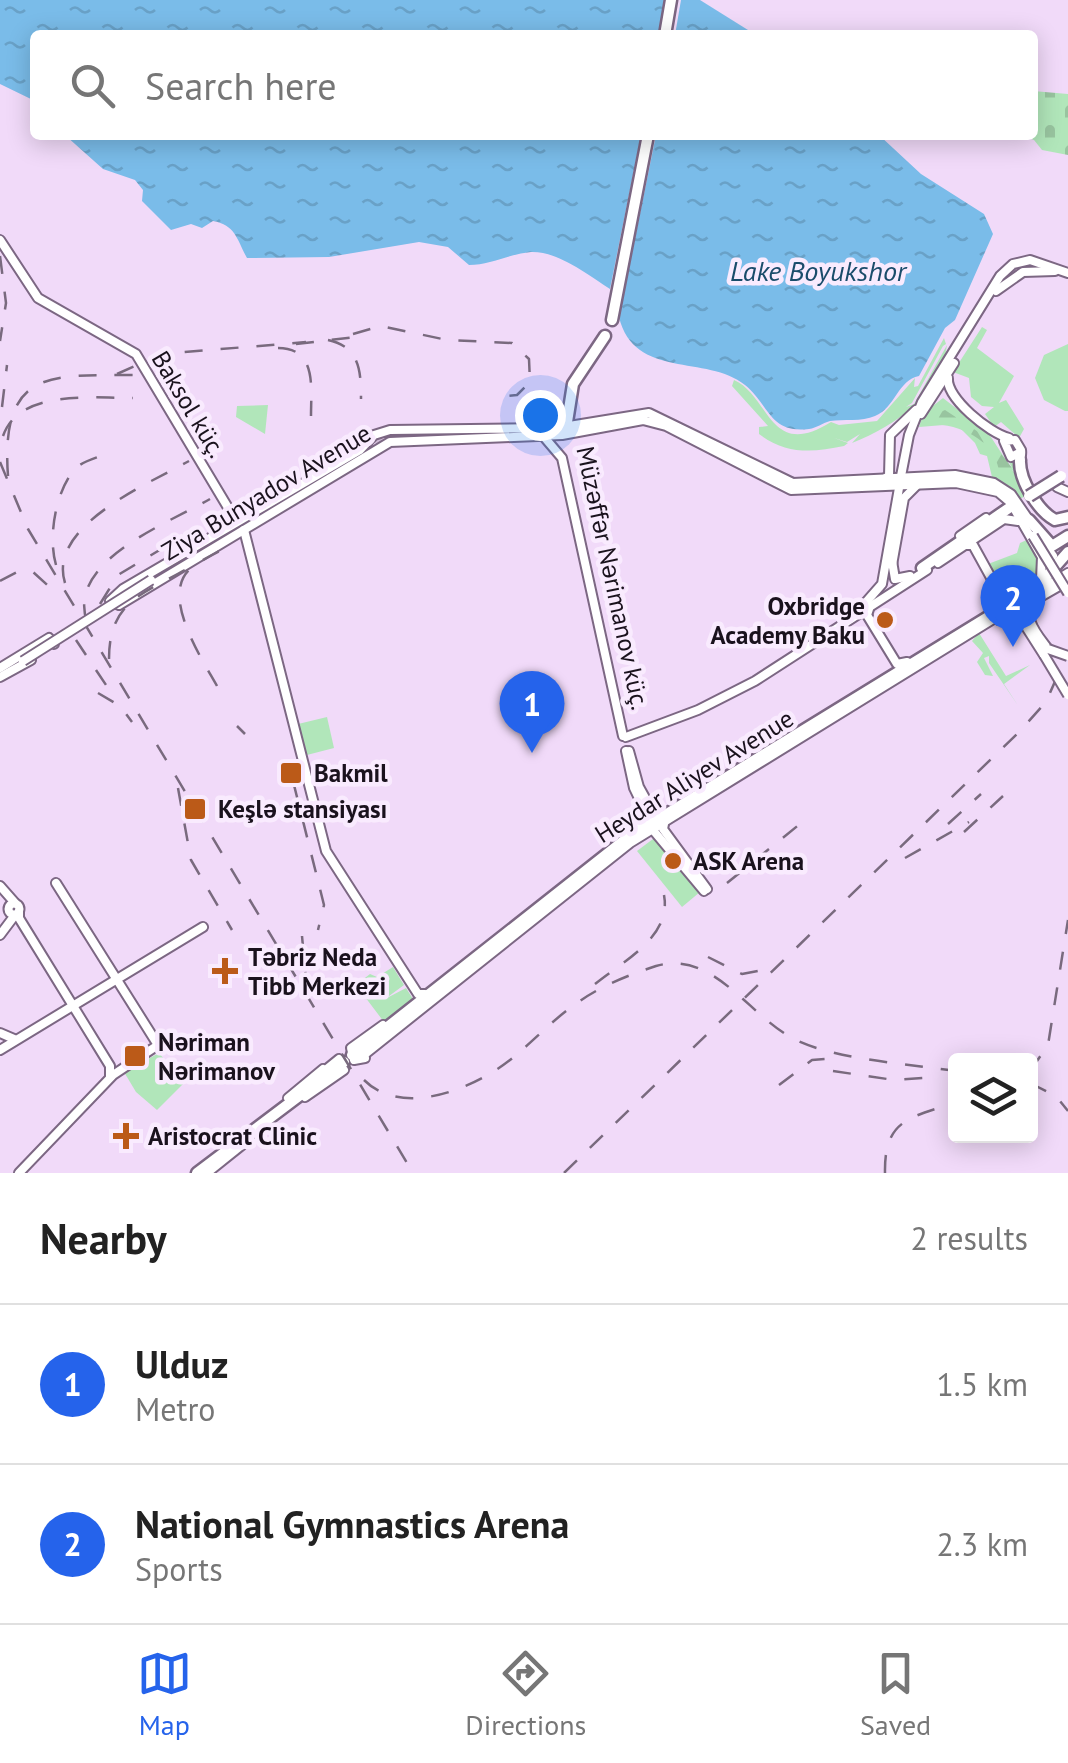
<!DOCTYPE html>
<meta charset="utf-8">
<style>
:root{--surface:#fff;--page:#f6f6f6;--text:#222;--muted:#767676;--line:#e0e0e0;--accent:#2563eb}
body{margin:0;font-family:"PT Sans",sans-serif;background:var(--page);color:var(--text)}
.controls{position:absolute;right:30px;bottom:30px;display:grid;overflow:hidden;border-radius:10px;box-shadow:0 5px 25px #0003}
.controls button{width:90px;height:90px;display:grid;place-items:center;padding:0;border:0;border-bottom:2px solid var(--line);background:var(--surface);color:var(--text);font:50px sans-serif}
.you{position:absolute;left:540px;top:415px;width:35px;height:35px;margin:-25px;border:8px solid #fff;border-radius:50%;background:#1a73e8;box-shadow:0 0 0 15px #1a73e833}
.badge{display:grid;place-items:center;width:65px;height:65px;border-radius:50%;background:var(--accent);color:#fff;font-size:32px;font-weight:700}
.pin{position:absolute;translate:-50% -82px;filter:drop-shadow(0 2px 5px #0008)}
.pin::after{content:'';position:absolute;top:52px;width:35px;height:30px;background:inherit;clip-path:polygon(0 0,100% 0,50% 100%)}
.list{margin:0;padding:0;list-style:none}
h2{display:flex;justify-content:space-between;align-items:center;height:130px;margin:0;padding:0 40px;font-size:42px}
h2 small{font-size:32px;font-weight:400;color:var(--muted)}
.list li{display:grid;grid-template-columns:65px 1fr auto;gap:30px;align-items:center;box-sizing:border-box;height:160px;padding:0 40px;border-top:2px solid var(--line)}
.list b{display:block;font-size:38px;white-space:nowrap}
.list p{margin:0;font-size:32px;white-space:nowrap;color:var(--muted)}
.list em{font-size:32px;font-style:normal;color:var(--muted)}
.icon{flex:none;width:55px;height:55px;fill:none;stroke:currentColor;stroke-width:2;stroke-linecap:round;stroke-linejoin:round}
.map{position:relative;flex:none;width:1068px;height:1173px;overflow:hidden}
.search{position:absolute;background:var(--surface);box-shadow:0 5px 25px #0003;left:30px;right:30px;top:30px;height:110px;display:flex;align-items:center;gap:25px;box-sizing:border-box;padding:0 35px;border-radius:10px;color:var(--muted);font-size:38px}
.sheet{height:450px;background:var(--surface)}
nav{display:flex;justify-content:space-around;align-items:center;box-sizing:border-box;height:140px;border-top:2px solid var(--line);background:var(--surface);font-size:28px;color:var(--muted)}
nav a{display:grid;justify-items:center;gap:5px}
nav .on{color:var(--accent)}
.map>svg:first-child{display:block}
.green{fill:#b1e6ba}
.forest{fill:url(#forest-firs)}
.cemetery{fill:url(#cemetery-stones)}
.water{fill:url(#water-ripples)}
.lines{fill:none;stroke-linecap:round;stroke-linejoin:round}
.major-tunnel{stroke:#d1bcd8;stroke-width:8;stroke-dasharray:8 4;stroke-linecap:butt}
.major-casing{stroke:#7c6783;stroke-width:12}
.highway-casing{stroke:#7c6783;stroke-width:15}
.major{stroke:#fff;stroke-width:8}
.highway{stroke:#fff;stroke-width:10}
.rail{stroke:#796a7e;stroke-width:2.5;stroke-dasharray:18 18;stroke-linecap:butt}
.major-bridge-casing{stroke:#7c6783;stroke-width:12;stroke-linecap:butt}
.highway-bridge-casing{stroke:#7c6783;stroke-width:15;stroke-linecap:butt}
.major-bridge{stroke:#fff;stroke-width:8}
.highway-bridge{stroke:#fff;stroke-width:10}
.poi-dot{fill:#bb5a18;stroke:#f9ebfe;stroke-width:4}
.labels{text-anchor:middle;stroke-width:9;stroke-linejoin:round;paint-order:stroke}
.street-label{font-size:25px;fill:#1a121d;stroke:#f9ebfe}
.poi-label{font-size:25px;font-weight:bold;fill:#1a121d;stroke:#f9ebfe;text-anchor:start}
.water-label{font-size:28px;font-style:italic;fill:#1a4c6b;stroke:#f9ebfe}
</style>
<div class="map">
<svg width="1068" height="1173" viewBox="0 0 1068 1173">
<defs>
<pattern id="forest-firs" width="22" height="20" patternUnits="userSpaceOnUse" patternTransform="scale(2.5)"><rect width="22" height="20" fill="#b1e6ba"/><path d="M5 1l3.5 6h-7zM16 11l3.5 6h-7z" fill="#98c49f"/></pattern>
<pattern id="cemetery-stones" width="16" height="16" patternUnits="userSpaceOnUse" patternTransform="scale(2.5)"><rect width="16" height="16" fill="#b1e6ba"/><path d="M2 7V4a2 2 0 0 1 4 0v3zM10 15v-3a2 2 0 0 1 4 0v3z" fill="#98c49f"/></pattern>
<pattern id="water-ripples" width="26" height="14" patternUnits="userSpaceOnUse" patternTransform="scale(2.5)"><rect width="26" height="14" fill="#7abce9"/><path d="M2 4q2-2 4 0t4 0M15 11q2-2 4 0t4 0" fill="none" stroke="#69a1c7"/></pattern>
</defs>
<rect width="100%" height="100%" fill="#f1daf9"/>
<g class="green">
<polygon points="982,327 987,330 977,348 1014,376 999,403 1006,400 1024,429 1019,438 1001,422 994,427 985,414 994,407 982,406 971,397 969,378 953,372"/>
<path d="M944 338 946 344 943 346 912 403 906 407 914 404 947 345C941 394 897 425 852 443L860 434 847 442 834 438 848 443 844 446C811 453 786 454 759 434V427L768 426 732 386 734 380C770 396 769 461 831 422L839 425 877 421 915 378 914 387 918 386Z"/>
<polygon points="1068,344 1068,411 1065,411 1044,400 1035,378 1044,355"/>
<polygon points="943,398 989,434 1015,474 1005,454 1018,459 1029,494 1020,499 1014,489 992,477 987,456 980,454 975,443 956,424 919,427 924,413"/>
<polygon points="268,405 265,434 236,417 237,406"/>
<polygon points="1029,539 1041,558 1038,574 1008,590 988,564 1017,553 1020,543"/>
<polygon points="979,633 1006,676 1030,665 1004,684 1019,707 989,663 989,656 984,658 993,676 985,675 977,662 983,653 972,641"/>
<polygon points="327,717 334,748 303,756 294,725"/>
<polygon points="657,836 700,892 682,907 637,851"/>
<polygon points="393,967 404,985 385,999 406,988 413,999 384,1022 356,985 370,974 377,977"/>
<polygon points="159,1053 184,1083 157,1110 136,1092 124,1072"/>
</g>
<path class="forest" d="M945 410 989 439 1014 470H999C992 436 953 421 920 425L921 421Z"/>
<polygon class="cemetery" points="1033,91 1068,94 1068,155 1042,150 1034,140 1022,135 1033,135"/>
<g class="water">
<polygon points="0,0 667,0 659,35 35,35 35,101 0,84"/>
<polygon points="681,0 700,0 756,35 675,35"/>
<path d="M641 135 610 289C588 275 558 251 531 252 509 254 491 265 469 265L448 247 419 242 329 257 247 258C237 240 236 225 213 221L202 228 191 224 171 230 142 201 143 190 135 180 103 169 66 136Z"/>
<path d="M656 135H879L921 174 984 214 993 234 955 320 945 328 919 376C898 380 895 408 875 416 862 422 843 419 830 421 822 423 817 428 809 429 769 434 769 404 745 385 707 354 634 380 619 317Z"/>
</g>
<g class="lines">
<polyline class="major-tunnel" points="365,449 393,435"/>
<defs>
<g id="major">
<polyline points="0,240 38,298 136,354 233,516"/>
<polyline points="996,291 1023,272 1055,271"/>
<path d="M948 378C946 398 989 433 1009 438"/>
<polyline points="921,414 954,363"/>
<polyline points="545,438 562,458 623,736"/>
<path d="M1020 463C1020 458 1022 454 1021 450L1015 440 1004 441 1011 457 1021 452"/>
<polyline points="901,476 909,435 922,402 1000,276 1013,264 1030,260 1068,273"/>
<polyline points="884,479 889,476 890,435 916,410"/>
<polyline points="1057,487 1068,492"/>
<polyline points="1031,523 1011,494 994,483 955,475 793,483 649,413 557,428 390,430 374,435 360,450 123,589 110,601 119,605 390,442 562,435 643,420 666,426 791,490 956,483 998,492 1011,503 1042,557 1041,579"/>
<polyline points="244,530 326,851 418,994 425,994"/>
<polyline points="960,536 986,518"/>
<polyline points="1041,540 1053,556 1045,560"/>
<polyline points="965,545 973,545 1005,603"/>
<polyline points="892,561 895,579 910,576"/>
<polyline points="938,563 1004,519 1018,521"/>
<polyline points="892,565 904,498 916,486"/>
<path d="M1038 597C1019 615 1036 633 1048 649"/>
<polyline points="1040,597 1068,581"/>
<polyline points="860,609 882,584 899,488"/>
<polyline points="869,609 867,615 897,664 907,662"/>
<polyline points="999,620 1023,622 1044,655"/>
<polyline points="0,668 49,638 54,644"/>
<polyline points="0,677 31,660"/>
<polyline points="626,737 698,710 755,681 927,570"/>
<polyline points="626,751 634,788 649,819 641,825"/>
<polyline points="629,751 639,787 655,816 660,815"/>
<polyline points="664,824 663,829 707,889"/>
<polyline points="653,830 704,891"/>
<polyline points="0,886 15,903"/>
<circle cx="14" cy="909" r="5.5"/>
<polyline points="19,911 19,918 110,1066 110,1077"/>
<polyline points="0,935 15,915"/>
<polyline points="0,1033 14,1039"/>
<polyline points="0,1050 203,927"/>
<polyline points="360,1058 630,843 1068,573"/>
<polyline points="365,1058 354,1060 351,1048 383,1025"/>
<polyline points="323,1072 339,1059"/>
<polyline points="305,1097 344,1070"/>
<polyline points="288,1098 323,1069"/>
<polyline points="19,1173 113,1075 158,1045 56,883"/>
<polyline points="207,1173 242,1145"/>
</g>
<g id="highway">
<polyline points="665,35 671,0"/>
<polyline points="612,320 648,135"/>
<polyline points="557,428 567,422 573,384 605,336"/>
<path d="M1020 460C1019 480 1038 511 1055 520L1068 517"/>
<polyline points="1029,520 1052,546 1068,536"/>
<polyline points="922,568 1009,508"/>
<polyline points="352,1055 626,839 1037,587 1068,552"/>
<polyline points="197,1173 344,1062"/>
</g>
</defs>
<use href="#major" class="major-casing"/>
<use href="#highway" class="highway-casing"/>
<use href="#major" class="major"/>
<use href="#highway" class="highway"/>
<g class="rail">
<polyline points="0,256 6,303 0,341"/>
<polyline points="353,334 381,326 447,340 512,343 529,359 530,382 517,395 495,397"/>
<path d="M328 340C360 347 361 371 361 399"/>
<polyline points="296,344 364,336"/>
<path d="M278 348C317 348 311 387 311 416"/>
<polyline points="117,374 162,354 306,342"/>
<polyline points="2,407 7,365"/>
<path d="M3 436C19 389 93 398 133 398"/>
<polyline points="0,462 28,529 413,1173"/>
<path d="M8 476C0 366 54 376 134 375"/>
<path d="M56 565C48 538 55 493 74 470 81 462 93 459 103 455"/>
<polyline points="0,581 17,572 33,572 54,591"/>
<path d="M65 583C47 526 148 484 189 461"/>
<polyline points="100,604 118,575 218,515"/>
<path d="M87 622C66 561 167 524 210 499"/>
<polyline points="76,640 112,694"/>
<path d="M109 659C109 600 144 594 190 567"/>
<path d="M217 686C202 659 160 596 190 569 202 559 219 552 232 544"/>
<polyline points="98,693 120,706 132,722"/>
<polyline points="237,726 245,734"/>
<polyline points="294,785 324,905 318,930"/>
<polyline points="178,788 191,860 232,930"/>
<polyline points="948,824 981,794"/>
<polyline points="964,832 1003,796"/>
<polyline points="905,858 969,822"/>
<polyline points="727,883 806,819"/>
<polyline points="302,936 306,979"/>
<polyline points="708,957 742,974 773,968"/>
<path d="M595 984C623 961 672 937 664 895"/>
<polyline points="833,1071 894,1080 936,1077"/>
<polyline points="1030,1071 1048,1045 1068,920"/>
<path d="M364 1080C402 1118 473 1089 510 1060 534 1041 554 1018 580 1001 601 986 631 974 656 966 715 949 750 1019 798 1041 840 1060 909 1064 956 1071"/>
<polyline points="1030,1083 1056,1096 1068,1111"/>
<polyline points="779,1085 812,1060 840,1058"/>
<polyline points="564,1173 1019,732 1046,702 1068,652"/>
<path d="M885 1173C884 1118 911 1118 956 1102"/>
</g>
<defs>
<g id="major-bridge">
<polyline points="1033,536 1068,593"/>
<polyline points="1048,649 1068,656"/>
<polyline points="1044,655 1068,695"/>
<polyline points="23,661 151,580"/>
</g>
<polyline id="highway-bridge" points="1029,496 1061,476"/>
</defs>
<use href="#major-bridge" class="major-bridge-casing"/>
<use href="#highway-bridge" class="highway-bridge-casing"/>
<use href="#major-bridge" class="major-bridge"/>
<use href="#highway-bridge" class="highway-bridge"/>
</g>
<g class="poi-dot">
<circle cx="885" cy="620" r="10"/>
<rect x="279" y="761" width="24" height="24" rx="5"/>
<rect x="183" y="797" width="24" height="24" rx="5"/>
<circle cx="673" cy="861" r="10"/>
<path d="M220 956h10v10h10v10h-10v10h-10v-10h-10v-10h10z"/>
<rect x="123" y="1044" width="24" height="24" rx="5"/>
<path d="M121 1121h10v10h10v10h-10v10h-10v-10h-10v-10h10z"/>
</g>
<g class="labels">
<g class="street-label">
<text transform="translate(189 404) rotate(59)" y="9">Baksol küç.</text>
<text transform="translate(266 492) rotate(-31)" y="9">Ziya Bunyadov Avenue</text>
<text transform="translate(613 578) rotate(78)" y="9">Müzəffər Nərimanov küç.</text>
<text transform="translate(694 776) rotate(-32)" y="9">Heydar Aliyev Avenue</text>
</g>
<g class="poi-label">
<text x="865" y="615" text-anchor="end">Oxbridge<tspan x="865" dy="29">Academy Baku</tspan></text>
<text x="314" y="782">Bakmil</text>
<text x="218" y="818">Keşlə stansiyası</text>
<text x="693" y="870">ASK Arena</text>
<text x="248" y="966">Təbriz Neda<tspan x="248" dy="29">Tibb Merkezi</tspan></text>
<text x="158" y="1051">Nəriman<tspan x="158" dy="29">Nərimanov</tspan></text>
<text x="148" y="1145">Aristocrat Clinic</text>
</g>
<g class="water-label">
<text x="818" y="281">Lake Boyukshor</text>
</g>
</g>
</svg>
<div class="controls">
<button><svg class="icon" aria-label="layers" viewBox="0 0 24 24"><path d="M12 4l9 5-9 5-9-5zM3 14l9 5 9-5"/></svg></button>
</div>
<div class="you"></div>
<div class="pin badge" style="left:532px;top:753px">1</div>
<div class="pin badge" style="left:1013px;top:647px">2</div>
<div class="search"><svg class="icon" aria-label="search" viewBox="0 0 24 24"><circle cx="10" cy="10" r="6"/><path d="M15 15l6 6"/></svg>Search here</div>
</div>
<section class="sheet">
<h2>Nearby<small>2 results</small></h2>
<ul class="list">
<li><span class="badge">1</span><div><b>Ulduz</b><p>Metro</p></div><em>1.5 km</em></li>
<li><span class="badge">2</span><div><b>National Gymnastics Arena</b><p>Sports</p></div><em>2.3 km</em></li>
</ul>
</section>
<nav>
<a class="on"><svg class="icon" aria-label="map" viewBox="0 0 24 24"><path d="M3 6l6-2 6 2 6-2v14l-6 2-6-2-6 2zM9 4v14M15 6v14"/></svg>Map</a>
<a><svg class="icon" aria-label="directions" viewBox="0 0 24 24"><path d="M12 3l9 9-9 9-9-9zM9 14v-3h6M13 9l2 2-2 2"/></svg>Directions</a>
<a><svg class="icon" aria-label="saved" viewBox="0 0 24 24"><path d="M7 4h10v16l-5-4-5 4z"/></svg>Saved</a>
</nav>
